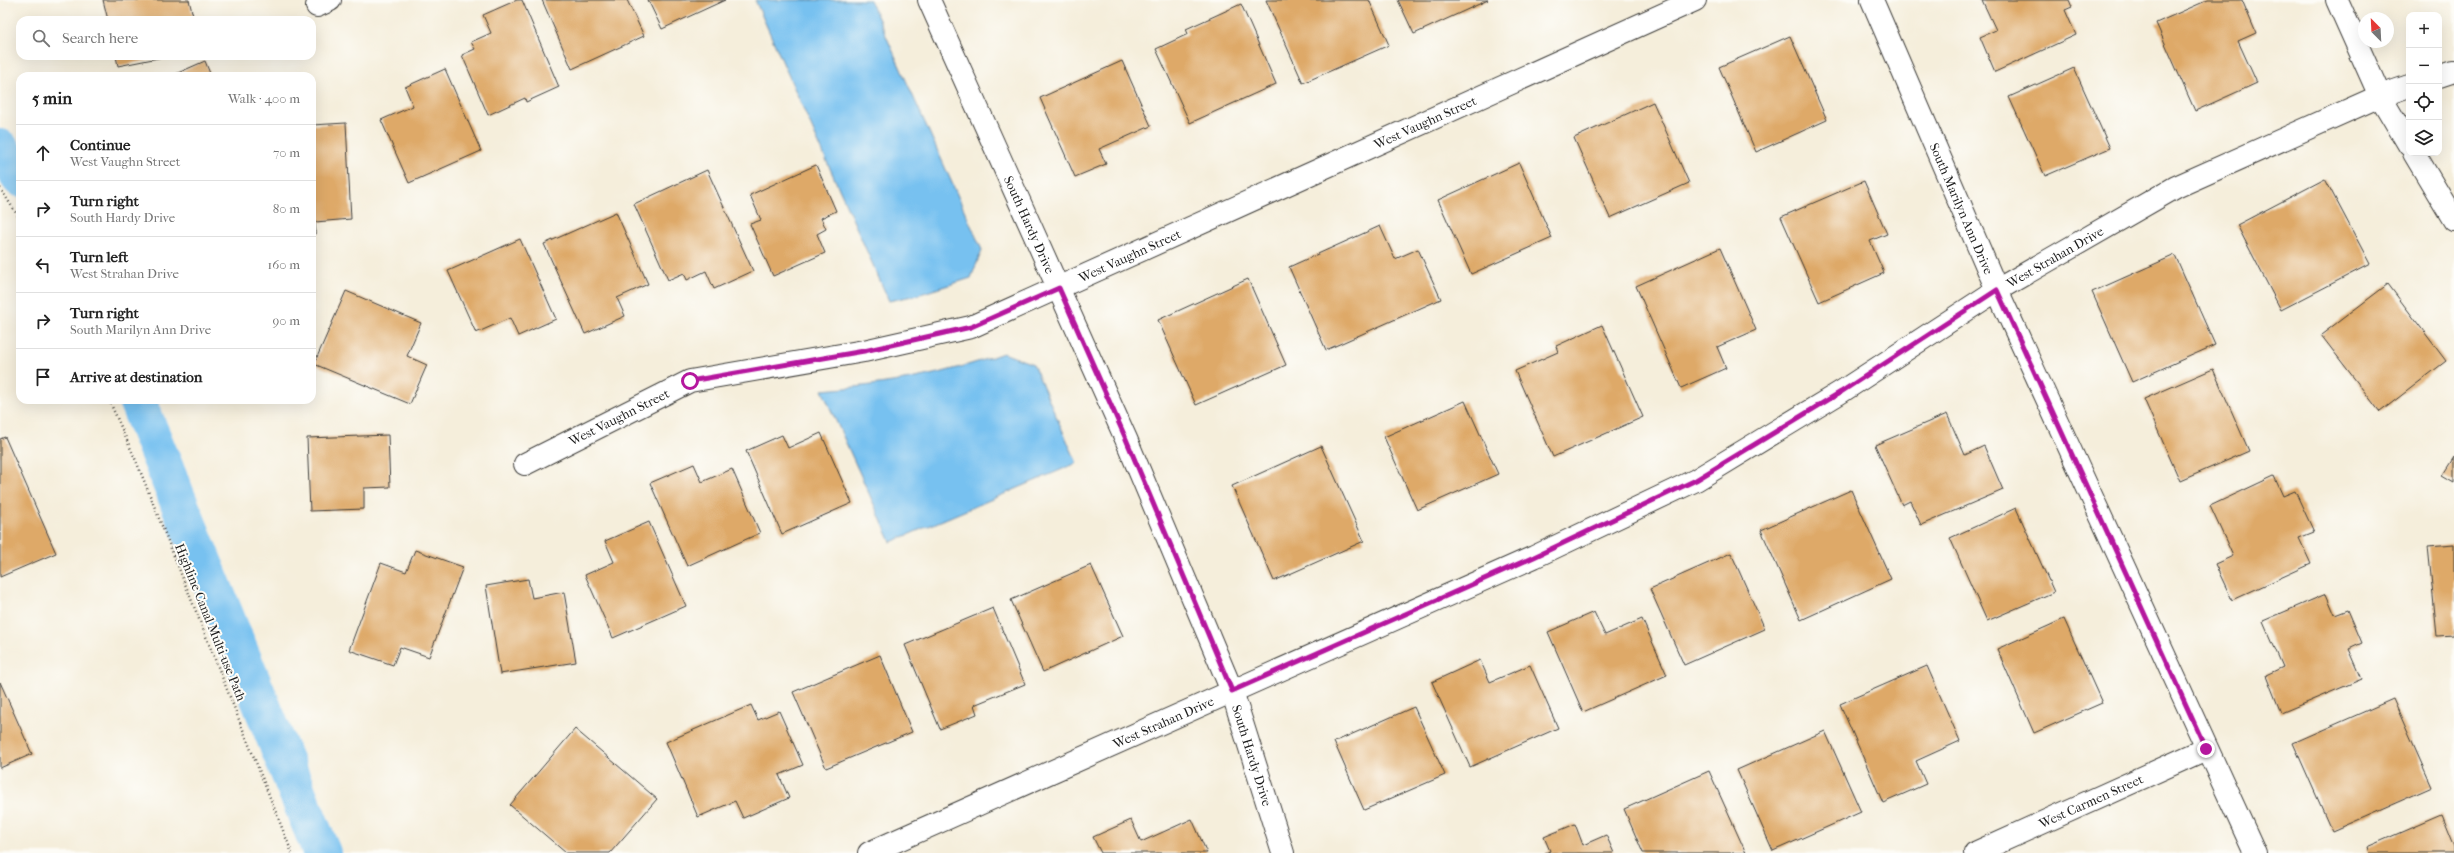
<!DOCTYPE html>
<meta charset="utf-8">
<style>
:root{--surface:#fff;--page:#f2f2f2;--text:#222;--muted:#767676;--line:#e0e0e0}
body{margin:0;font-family:"IM FELL French Canon",serif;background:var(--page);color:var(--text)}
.controls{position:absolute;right:12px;top:12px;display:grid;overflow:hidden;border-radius:8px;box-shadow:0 4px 16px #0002}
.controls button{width:36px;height:36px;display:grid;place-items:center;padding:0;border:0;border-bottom:1px solid var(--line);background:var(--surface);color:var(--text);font:20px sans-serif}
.compass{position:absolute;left:2358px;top:12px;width:36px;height:36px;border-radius:50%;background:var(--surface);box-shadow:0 4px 16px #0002;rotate:336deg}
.stop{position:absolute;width:12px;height:12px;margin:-9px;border:3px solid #b5179e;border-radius:50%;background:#fff}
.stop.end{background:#b5179e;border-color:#fff;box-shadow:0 1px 4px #0008}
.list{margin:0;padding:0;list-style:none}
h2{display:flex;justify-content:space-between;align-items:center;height:52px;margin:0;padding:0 16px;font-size:17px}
h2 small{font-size:13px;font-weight:400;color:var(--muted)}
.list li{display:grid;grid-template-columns:26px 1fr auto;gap:12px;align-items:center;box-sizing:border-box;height:56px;padding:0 16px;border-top:1px solid var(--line)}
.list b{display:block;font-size:15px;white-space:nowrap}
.list p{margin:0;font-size:13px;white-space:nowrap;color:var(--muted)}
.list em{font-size:13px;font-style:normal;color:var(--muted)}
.icon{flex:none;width:22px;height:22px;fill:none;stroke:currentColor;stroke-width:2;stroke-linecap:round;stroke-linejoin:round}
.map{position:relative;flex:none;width:2454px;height:853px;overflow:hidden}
.search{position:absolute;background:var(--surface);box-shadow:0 4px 16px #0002;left:16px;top:16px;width:300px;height:44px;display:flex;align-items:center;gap:10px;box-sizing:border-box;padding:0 14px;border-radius:12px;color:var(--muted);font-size:15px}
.panel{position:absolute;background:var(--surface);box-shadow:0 4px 16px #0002;left:16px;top:72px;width:300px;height:332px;border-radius:12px}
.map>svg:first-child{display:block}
.water{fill:#77c1f0;stroke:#4a6e86}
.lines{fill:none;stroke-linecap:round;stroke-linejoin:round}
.canal{stroke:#77c1f0;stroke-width:38}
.building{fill:#dea967}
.minor-casing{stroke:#3d3c39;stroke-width:24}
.path{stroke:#3d3c39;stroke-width:2.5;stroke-dasharray:1 3;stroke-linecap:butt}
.minor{stroke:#fff;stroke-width:22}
.route{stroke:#b5179e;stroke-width:5}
.labels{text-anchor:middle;stroke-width:4;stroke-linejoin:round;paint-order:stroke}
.street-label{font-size:13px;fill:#1c1c1c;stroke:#fdfcf7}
</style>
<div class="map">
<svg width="2454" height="853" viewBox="0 0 2454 853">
<rect width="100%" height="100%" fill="#fdfcf7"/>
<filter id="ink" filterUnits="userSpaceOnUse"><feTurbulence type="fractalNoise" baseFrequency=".025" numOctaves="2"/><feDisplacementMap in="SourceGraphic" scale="8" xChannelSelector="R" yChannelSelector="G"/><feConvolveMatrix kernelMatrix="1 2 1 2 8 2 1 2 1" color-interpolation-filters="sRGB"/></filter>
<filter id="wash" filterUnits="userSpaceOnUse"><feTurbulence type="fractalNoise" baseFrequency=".012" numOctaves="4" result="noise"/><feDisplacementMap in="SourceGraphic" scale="16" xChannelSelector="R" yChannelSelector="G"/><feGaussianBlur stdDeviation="0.9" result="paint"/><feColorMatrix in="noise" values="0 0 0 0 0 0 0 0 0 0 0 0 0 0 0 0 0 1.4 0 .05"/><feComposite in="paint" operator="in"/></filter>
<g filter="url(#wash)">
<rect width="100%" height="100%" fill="#f5eedb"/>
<g class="water">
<polygon points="755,0 870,0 982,250 971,278 917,295 889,301"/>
<path d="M1003 353 1033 364 1077 463 891 542 822 390C886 385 942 376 1003 353Z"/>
</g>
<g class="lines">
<g class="canal">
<polyline points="0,148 20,178"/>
<polyline points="137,400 322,853"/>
</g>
</g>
<g id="blocks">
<g class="building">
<polygon points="103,0 189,0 194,20 108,20"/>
<polygon points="517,0 522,0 559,87 526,102 525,98 488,115 462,55 475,49 471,42 491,33 483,15"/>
<polygon points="542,0 627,0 644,36 572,69"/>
<polygon points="648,0 725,0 662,29"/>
<polygon points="1266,0 1369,0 1389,45 1303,83"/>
<polygon points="1398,0 1488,0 1414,34"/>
<polygon points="1982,0 2069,0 2072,7 2065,10 2076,35 1995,72 1980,37 1996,30"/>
<polygon points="2208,0 2242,0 2256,33 2238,41 2257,83 2195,111 2156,23"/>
<polygon points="1241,4 1276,84 1190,123 1156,49 1188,34 1186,29"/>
<polygon points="1790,36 1827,120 1756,152 1719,67"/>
<polygon points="116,56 163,56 163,57 118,66"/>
<polygon points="205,61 211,76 171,76"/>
<polygon points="1122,61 1151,126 1099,149 1106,164 1075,177 1040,98"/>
<polygon points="2074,68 2110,148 2045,176 2009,97"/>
<polygon points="445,69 481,151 409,183 381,120 413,106 405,87"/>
<polygon points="1653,102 1689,183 1610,218 1574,138"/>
<polygon points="346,123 351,219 315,222 316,234 312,235 312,125"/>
<polygon points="1519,163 1552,238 1471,274 1438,200"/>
<polygon points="816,165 836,211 821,218 826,229 817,234 825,253 773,276 750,224 761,220 750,195"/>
<polygon points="707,170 753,271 714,289 706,271 687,280 684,273 668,280 634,204"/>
<polygon points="2325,179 2370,264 2281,310 2237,225"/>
<polygon points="1864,181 1887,234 1870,241 1884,273 1819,302 1781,217"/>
<polygon points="616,212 648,284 617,298 625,316 585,334 544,244"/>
<polygon points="1380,226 1395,259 1418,249 1441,299 1326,350 1289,267"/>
<polygon points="520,239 556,319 518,336 510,318 476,333 448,271"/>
<polygon points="1720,248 1756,330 1717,347 1726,368 1681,388 1636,286"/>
<polygon points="2175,255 2215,345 2132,382 2092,292"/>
<polygon points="1248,279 1286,365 1196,405 1158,320"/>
<polygon points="2388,284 2446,361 2380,412 2321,335"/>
<polygon points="346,291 421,323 407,356 427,365 410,404 314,364"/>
<polygon points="1602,325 1643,417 1553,457 1515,371 1558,352 1556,346"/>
<polygon points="2213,369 2249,451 2180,481 2144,399"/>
<polygon points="1465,401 1498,474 1417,510 1384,437"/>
<polygon points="1947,414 1965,455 1984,446 2003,490 1921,525 1910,501 1902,505 1875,445"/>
<polygon points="821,433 852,503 782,534 746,451 782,435 788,448"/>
<polygon points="388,435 390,487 364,488 364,509 310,511 307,438"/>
<polygon points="5,437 56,553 0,577 0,439"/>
<polygon points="1321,446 1364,541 1274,581 1232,486"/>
<polygon points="2454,457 2454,483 2442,476"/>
<polygon points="694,464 702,482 732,469 760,533 687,566 650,483"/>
<polygon points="2274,476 2283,496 2295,491 2314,532 2299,538 2311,564 2232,600 2215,564 2233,556 2210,506"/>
<polygon points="1851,490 1891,579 1801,620 1761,530"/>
<polygon points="2016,508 2054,592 1987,621 1950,538"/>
<polygon points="649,522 686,606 613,638 585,575 614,562 605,541"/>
<polygon points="2454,544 2454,635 2437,636 2428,546"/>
<polygon points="415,550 463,567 429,657 400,647 393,665 349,650 381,563 406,572"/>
<polygon points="1731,553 1765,629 1684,665 1650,589"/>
<polygon points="1091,565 1123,636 1043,672 1011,600"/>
<polygon points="528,579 532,598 564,592 576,662 500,674 486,586"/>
<polygon points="2326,594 2335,615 2348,610 2362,643 2349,649 2362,679 2281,713 2266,675 2283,667 2263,621"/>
<polygon points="993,608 1025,684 974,705 977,714 940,729 905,645"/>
<polygon points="1594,612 1605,635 1642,619 1667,675 1583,712 1548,632"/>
<polygon points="2064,619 2102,703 2034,733 1997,649"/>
<polygon points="880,655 912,732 826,768 793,692"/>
<polygon points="1480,660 1490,682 1530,665 1558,728 1470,767 1432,682"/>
<polygon points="1927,666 1960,741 1916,761 1926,784 1883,803 1840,704"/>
<polygon points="0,682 32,754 0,768"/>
<polygon points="2393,699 2432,787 2332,831 2293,743"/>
<polygon points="751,705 758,720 779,711 803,765 779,775 789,798 743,818 735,801 698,817 666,742"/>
<polygon points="1414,707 1445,775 1364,810 1334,742"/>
<polygon points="575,729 657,799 610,853 566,853 510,805"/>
<polygon points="1825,731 1861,812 1773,851 1737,770"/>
<polygon points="1709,771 1746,853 1643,853 1624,809"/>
<polygon points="2441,815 2454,847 2454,853 2369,853 2367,847"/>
<polygon points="1192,819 1207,853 1101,853 1093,837 1131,820 1141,842"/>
<polygon points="1575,824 1583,845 1606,835 1614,853 1545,853 1550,851 1544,837"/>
</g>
</g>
</g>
<g filter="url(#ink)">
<use href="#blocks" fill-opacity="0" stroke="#3d3c39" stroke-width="1"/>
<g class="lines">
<defs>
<g id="minor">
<path id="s1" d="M929 0 1126 439 1232 691 1283 853"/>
<path id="s2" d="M1872 0 1997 290 2255 853"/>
<polyline points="2337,0 2380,96 2409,145"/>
<polyline points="317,6 330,0"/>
<polyline points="2439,76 2454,71"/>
<polyline points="2414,153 2454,220"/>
<path id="s3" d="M525 464 690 381 864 351 971 327 1695 0"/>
<path id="s4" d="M869 853 1534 557 1696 480 1841 392 1997 290 2176 187 2380 96 2409 86"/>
<path id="s5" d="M1975 853 2206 749"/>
</g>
</defs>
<use href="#minor" class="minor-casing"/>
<g class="path">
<polyline points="0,188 20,219"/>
<polyline points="109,400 137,463 292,853"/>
</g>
<use href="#minor" class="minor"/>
</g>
</g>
<g class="lines" filter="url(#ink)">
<polyline class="route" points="690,381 864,351 971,327 1059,288 1126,439 1232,691 1534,557 1696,480 1841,392 1997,290 2206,749"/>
</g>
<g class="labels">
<g class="street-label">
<text dy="5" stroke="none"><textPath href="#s3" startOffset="969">West Vaughn Street</textPath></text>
<text dy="5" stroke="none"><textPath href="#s2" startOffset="227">South Marilyn Ann Drive</textPath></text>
<text dy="5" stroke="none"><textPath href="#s1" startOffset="246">South Hardy Drive</textPath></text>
<text dy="5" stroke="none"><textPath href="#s3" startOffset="645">West Vaughn Street</textPath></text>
<text dy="5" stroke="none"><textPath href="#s4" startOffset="1330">West Strahan Drive</textPath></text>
<text dy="5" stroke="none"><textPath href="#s3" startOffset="105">West Vaughn Street</textPath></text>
<text transform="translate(211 622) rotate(68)" y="5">Highline Canal Multi-use Path</text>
<text dy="5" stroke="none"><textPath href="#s4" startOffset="322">West Strahan Drive</textPath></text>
<text dy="5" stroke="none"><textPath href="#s1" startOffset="822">South Hardy Drive</textPath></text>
<text dy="5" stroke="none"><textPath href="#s5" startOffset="127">West Carmen Street</textPath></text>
</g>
</g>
</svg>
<div class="controls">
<button>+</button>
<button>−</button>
<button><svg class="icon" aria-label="locate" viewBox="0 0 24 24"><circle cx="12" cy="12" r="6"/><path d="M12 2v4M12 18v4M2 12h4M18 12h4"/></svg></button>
<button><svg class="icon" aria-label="layers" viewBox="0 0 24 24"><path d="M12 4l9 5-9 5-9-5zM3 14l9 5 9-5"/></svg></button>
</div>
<svg class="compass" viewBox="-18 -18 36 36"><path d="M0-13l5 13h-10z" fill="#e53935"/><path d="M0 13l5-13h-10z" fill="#767676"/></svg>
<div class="stop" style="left:690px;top:381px"></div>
<div class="stop end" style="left:2206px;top:749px"></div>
<div class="search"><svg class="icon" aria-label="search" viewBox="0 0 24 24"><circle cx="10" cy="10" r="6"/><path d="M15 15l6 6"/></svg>Search here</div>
<section class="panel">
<h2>5 min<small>Walk · 400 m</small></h2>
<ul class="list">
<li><svg class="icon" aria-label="ahead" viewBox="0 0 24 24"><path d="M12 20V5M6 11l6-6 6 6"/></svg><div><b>Continue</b><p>West Vaughn Street</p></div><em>70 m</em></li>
<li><svg class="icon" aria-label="right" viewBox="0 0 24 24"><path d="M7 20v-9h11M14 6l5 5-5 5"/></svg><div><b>Turn right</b><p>South Hardy Drive</p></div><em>80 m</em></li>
<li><svg class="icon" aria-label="left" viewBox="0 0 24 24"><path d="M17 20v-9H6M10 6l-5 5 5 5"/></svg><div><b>Turn left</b><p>West Strahan Drive</p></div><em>160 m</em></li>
<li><svg class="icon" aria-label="right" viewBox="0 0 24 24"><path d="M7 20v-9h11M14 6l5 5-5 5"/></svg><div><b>Turn right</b><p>South Marilyn Ann Drive</p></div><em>90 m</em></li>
<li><svg class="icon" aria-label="arrive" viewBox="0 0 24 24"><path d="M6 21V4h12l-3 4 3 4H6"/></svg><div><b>Arrive at destination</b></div></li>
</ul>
</section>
</div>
